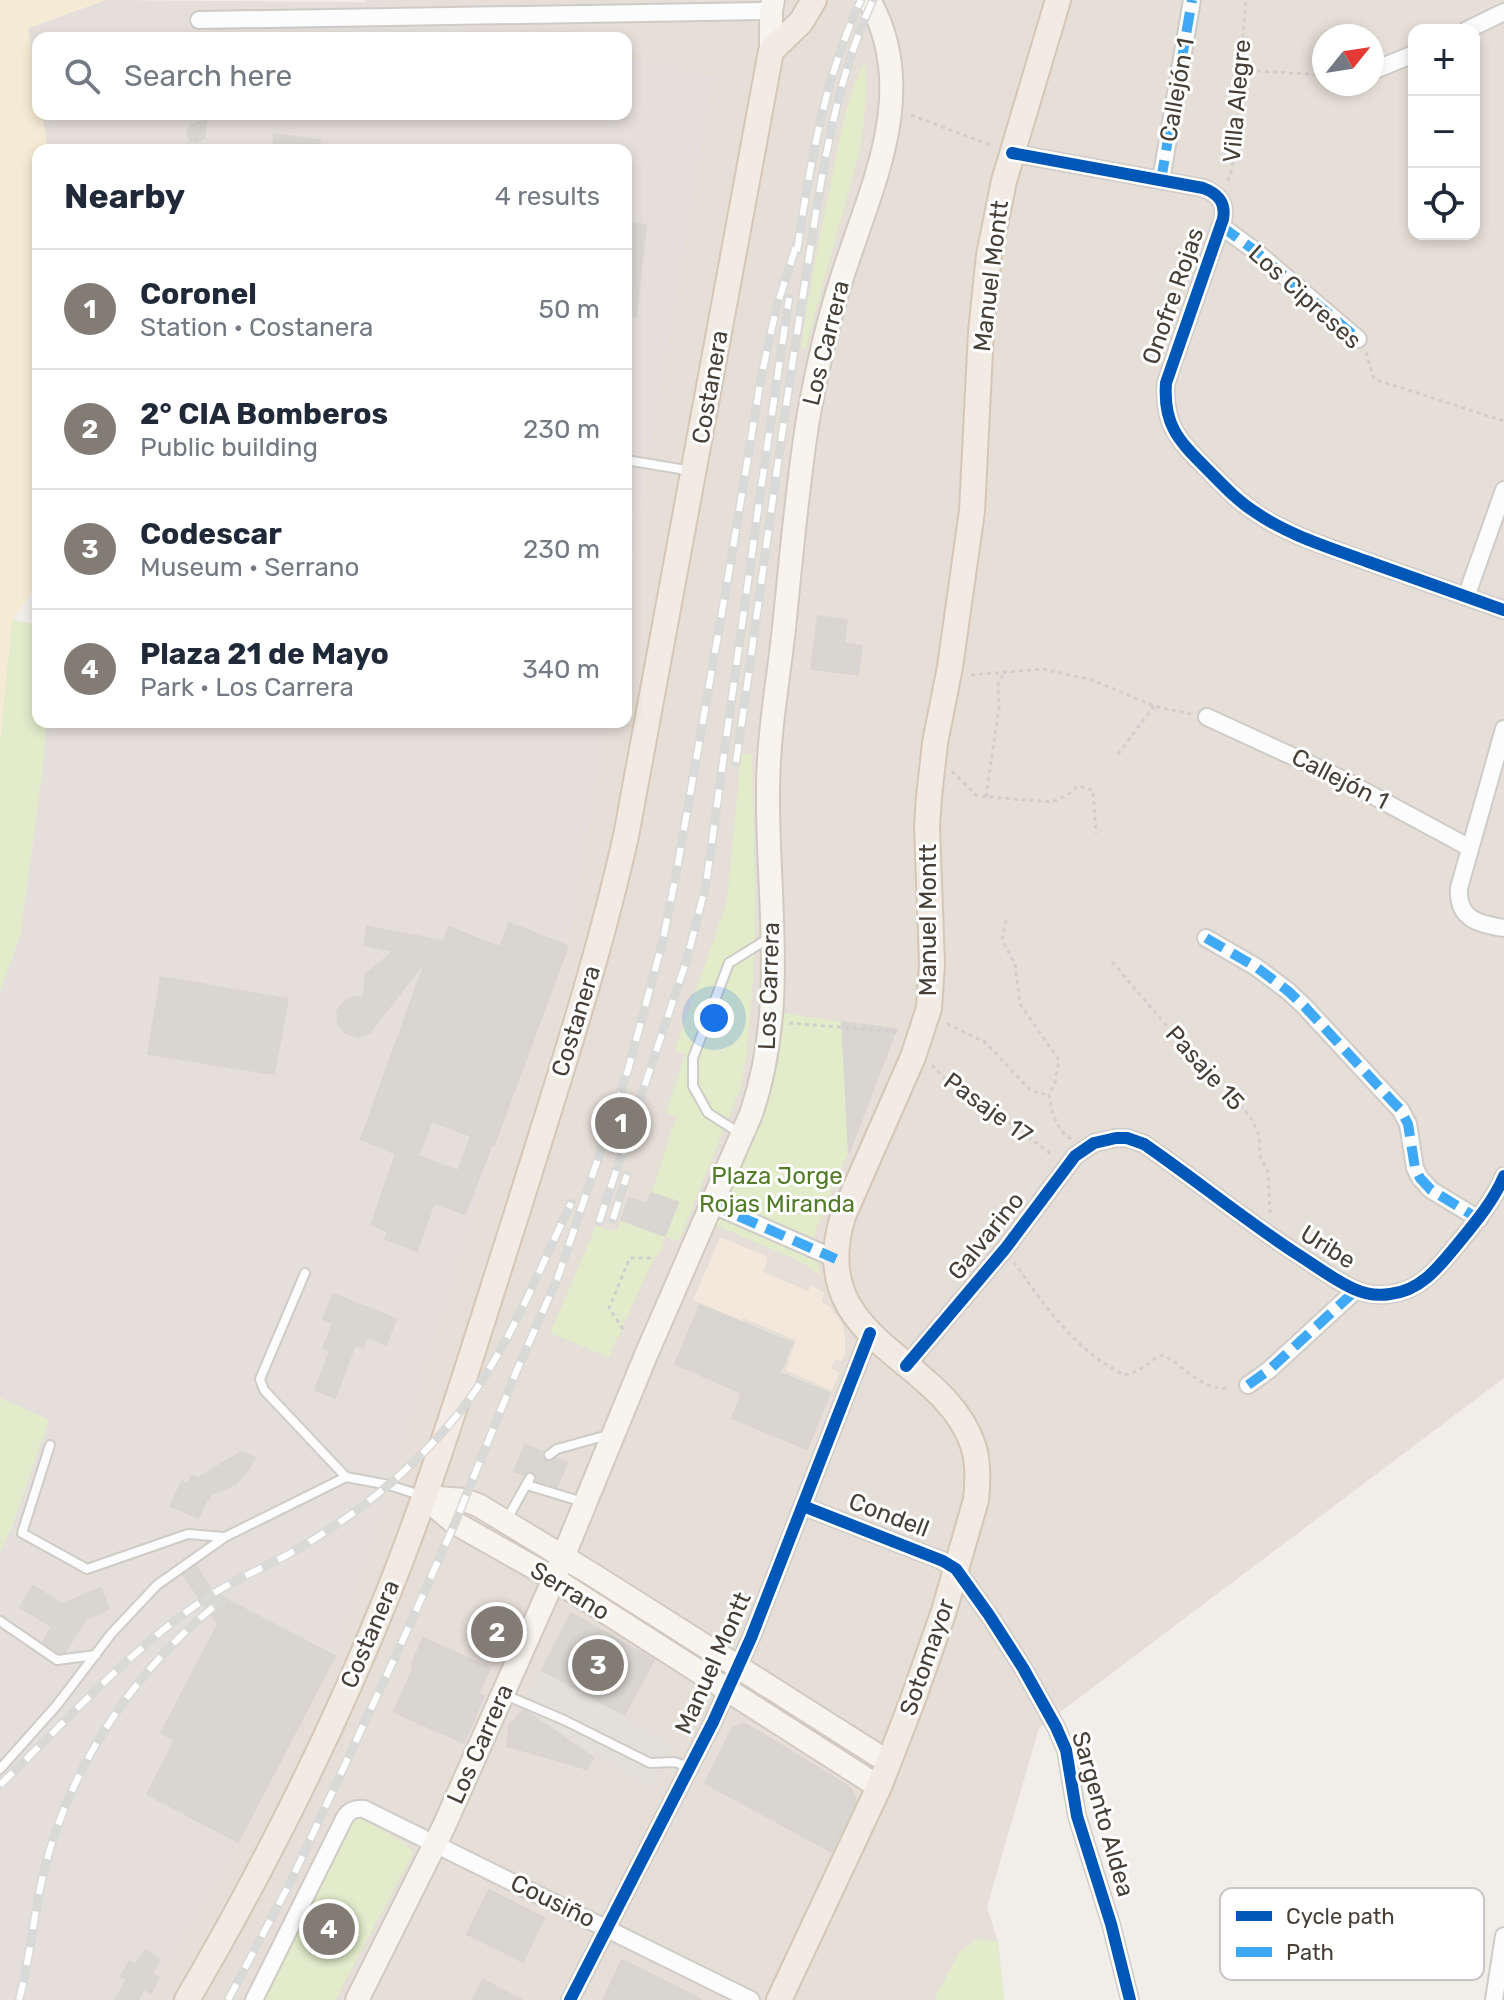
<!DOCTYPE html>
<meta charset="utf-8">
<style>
:root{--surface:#fff;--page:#f2f2f3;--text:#1f2937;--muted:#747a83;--line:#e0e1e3;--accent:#827c75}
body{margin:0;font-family:Rubik,sans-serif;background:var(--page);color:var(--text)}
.controls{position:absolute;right:24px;top:24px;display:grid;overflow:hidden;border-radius:16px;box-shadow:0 4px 12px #0003}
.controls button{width:72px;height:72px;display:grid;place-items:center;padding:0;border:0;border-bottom:2px solid var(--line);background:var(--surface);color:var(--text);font:40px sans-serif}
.compass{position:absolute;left:1312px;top:24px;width:72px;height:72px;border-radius:50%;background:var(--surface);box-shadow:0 4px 12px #0003;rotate:60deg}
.you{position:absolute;left:714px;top:1018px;width:28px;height:28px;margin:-20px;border:6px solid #fff;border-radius:50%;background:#1a73e8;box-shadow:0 0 0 12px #1a73e833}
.badge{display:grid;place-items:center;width:52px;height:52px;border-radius:50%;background:var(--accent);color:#fff;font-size:26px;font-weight:700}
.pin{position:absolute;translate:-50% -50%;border:4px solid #fff;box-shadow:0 2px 8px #0006}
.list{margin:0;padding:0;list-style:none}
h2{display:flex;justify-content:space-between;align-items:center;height:104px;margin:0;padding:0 32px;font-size:34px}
h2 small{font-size:26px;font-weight:400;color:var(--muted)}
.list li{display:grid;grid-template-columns:52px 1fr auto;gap:24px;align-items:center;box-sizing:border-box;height:120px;padding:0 32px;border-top:2px solid var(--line)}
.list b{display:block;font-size:30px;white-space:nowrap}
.list p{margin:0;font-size:26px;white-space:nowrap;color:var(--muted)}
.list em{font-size:26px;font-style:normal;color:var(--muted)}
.icon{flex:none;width:44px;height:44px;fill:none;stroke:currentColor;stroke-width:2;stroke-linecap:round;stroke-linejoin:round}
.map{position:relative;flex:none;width:1504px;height:2000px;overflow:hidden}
.search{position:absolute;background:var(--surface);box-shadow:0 4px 12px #0003;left:32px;top:32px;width:600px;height:88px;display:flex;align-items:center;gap:20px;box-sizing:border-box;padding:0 28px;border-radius:16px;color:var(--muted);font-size:30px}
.panel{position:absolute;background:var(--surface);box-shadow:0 4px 12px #0003;left:32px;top:144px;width:600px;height:584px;border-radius:16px}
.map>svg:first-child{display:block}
.residential{fill:#e5dfd7;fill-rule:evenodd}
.commercial{fill:#f4e7dc}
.industrial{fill:#e4dfdb}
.green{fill:#e2ebca}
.sand{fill:#f5ead4}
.parking{fill:#e3dfdb}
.building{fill:#d9d5d1;stroke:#d9d5d0;stroke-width:2;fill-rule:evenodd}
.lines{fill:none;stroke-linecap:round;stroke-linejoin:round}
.lane-casing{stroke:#cfccc7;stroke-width:12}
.street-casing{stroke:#cfccc7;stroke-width:20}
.secondary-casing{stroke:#d1cac1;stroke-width:26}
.primary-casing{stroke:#d4c7b7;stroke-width:28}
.path{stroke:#d2cecb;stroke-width:3;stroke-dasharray:4 4;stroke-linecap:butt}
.lane{stroke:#fdfcfc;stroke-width:8}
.street{stroke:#fdfcfc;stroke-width:16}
.secondary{stroke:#f7f4ee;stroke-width:22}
.primary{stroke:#f1ebe4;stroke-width:24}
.rail-casing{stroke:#d9d9d8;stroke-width:9}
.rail{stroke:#fff;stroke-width:6;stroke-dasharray:18;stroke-linecap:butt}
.quiet{stroke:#3fa9f5;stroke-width:10;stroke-dasharray:20 10;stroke-linecap:butt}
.cycleway-casing{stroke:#fff;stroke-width:17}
.cycleway{stroke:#0057b8;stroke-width:12}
.labels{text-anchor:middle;stroke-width:6;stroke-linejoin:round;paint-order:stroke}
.street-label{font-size:24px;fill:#473e36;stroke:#fff}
.park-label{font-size:24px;fill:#527b27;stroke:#fff}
.key{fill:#fff;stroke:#c8c5c3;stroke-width:2}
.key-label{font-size:22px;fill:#473e36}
</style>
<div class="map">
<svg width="1504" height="2000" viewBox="0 0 1504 2000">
<rect width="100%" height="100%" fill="#f1eeea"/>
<path class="residential" d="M365 0H1504V1378L1039 1728 987 1907 998 1942 1004 2000H146L238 1842 335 1656 494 1145 568 946 605 722H626V595L712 77 626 58V38H532L365 2ZM1414 30H1474V234H1414ZM1324 36H1372V84H1324Z"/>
<polygon class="commercial" points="720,1237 768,1257 764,1272 808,1291 811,1286 824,1292 822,1302 830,1307 842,1324 845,1335 845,1356 841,1361 835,1359 831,1368 839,1373 832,1391 786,1370 796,1340 743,1318 742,1321 693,1300"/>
<g class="industrial">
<polygon points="106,0 365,2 532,38 38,38 38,94 28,28"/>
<polygon points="626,58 712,77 626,595 626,150 48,150 42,114 626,114"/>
<polygon points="46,722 605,722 568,946 494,1145 335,1656 238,1842 146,2000 0,2000 0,1552 12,1526 49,1420 0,1398 0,991 20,936 42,773"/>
</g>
<g class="green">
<path d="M865 61 866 87 864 121 858 157 822 287 806 348 805 349 801 346C810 286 821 227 834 168 841 131 848 94 865 61Z"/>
<polygon points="12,620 38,625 38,722 46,722 42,773 20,936 0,991 0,740"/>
<polygon points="741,753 752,754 755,907 753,979 746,1058 740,1089 679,1241 665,1237 662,1248 650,1266 609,1357 550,1333 596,1226 616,1232 621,1220 665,1236 677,1203 652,1192 676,1117 666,1112 685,1055 675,1049 727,902"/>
<polygon points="775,1012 841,1022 847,1128 855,1136 816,1229 812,1250 821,1276 802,1262 708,1222"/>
<polygon points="0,1398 49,1420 12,1526 0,1552"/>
<polygon points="578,1575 717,1663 714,1669 575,1582"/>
<polygon points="751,1690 867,1761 862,1769 748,1696"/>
<polygon points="355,1818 359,1818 405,1843 412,1852 410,1859 335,2000 244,2000 348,1823"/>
<polygon points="978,1939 998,1942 1004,2000 934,2000 959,1952"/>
</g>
<polygon class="sand" points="0,0 106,0 28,28 38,94 38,114 42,114 48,150 38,150 38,589 31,594 12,620 0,740"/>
<polygon class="parking" points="542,1670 623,1715 674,1747 651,1790 521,1706"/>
<g class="building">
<polygon points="207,119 204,138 196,142 190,140 187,134 190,126"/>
<polygon points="274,134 320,140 319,150 273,150"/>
<polygon points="626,222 646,225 636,316 626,315"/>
<polygon points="818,616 847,620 844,643 862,646 858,675 811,669"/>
<path d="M509 923 568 946 494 1145 492 1144 465 1214 434 1203 417 1251 385 1239 388 1231 371 1225 396 1154 361 1139 426 960 370 1032 364 1035 358 1037 345 1033 338 1023 337 1011 345 1001 350 998 364 996 365 975 394 951 364 945 367 927 444 941 449 927 500 947ZM432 1121 471 1136 458 1171 418 1156Z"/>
<polygon points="161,977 288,999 274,1074 148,1054"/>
<polygon points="842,1022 896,1029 849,1153"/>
<polygon points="651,1193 678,1202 665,1236 621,1220 629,1198 647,1204"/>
<polygon points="333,1294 396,1319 386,1345 367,1337 363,1348 355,1345 335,1398 315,1390 330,1351 323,1348 333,1323 323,1319"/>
<polygon points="700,1305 792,1343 780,1373 830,1393 807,1449 732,1418 742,1393 675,1364"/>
<polygon points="525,1445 543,1452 542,1457 546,1461 551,1462 556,1458 567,1463 557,1487 536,1481 536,1475 533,1472 527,1472 524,1475 514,1471"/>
<polygon points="241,1452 255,1458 248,1470 236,1484 212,1494 206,1502 198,1518 170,1506 182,1481 188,1484 192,1476 198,1478"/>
<polygon points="196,1566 210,1588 208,1590 335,1656 238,1842 147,1794 175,1740 161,1733 218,1624 183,1575"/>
<polygon points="33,1586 62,1604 101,1588 109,1609 86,1619 65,1652 59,1653 43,1642 52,1627 20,1607"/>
<polygon points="571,1613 654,1660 624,1715 542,1670"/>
<polygon points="423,1638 490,1668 478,1694 484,1696 464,1743 394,1712 414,1666 412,1664"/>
<polygon points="524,1710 593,1757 587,1769 507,1746 509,1725"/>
<polygon points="746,1724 845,1784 853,1792 856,1800 832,1852 705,1783 733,1727"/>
<polygon points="489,1890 544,1918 523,1962 467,1934"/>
<polygon points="145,1950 160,1959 152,1974 159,1978 151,1993 144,1989 138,2000 115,2000 127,1979 121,1976 130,1961 136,1964"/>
<polygon points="622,1960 702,2000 603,2000"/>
<polygon points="483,1980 522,2000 473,2000"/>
</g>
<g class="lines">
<defs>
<g id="lane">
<polyline points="626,460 692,471"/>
<polyline points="741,1134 708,1113 693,1086 693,1058 729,963 769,938"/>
<polyline points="305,1273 260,1379 264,1390 346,1477"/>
<polyline points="50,1445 22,1533 87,1569 188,1534 224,1537"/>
<polyline points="549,1455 557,1449 608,1435"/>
<polyline points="527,1485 583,1502"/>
<polyline points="507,1519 530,1478"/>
<polyline points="0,1621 57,1660 96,1655"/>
<polyline points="503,1694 564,1720 650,1763 674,1762 690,1767"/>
<polyline points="0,1769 57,1705 111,1634 157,1585 225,1537 346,1477 389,1485 420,1495"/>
</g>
<g id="street">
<polyline points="199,20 771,11"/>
<polyline points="1467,30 1504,12"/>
<polyline points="1372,71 1414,54"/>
<path d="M1012 153 1203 188C1219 194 1226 203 1223 219L1166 383C1163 424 1178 440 1205 467 1221 483 1236 500 1255 512 1288 535 1328 547 1366 561 1412 577 1458 594 1504 610"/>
<polyline points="1161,180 1192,0"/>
<polyline points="1221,226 1254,250 1358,339"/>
<polyline points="1466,597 1504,490"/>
<polyline points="1207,717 1344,780 1470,848"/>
<path d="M1504 729 1459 888C1457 919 1478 924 1504 928"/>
<polyline points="1206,938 1256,967 1288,991 1305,1007 1393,1102 1400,1109 1408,1124 1415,1168 1420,1178 1431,1190 1479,1219"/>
<polyline points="711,1204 836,1259"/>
<path d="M906 1366 1005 1249 1075 1156 1094 1143 1116 1138H1127L1144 1144C1196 1180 1245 1220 1297 1254 1316 1266 1334 1280 1354 1289 1365 1294 1378 1296 1390 1294 1420 1291 1438 1268 1456 1246 1474 1224 1493 1202 1504 1176"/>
<polyline points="1248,1385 1269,1370 1356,1290"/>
<polyline points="803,1506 943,1561 956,1569 989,1615 1023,1668 1056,1727 1066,1750 1077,1816 1111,1924 1130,2000"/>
<path d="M254 2000 345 1817C350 1810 355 1808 364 1809L751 2000"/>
<polyline points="570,2000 713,1722 751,1638 870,1333"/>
<polyline points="1494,2000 1504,1936"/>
</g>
<g id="secondary">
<polyline points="771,51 771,11 773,0"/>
<polyline points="424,1497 455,1523 554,1579 879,1787"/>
<polyline points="424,1497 464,1500 478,1505 590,1573 888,1762"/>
<path d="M357 2000 444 1826 554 1579 646 1355 751 1114C788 1006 767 901 768 791 768 736 778 682 784 628 791 559 797 488 808 419 816 374 826 328 840 284 868 192 922 94 869 0"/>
</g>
<g id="primary">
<path d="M187 2000C263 1870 331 1735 387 1596 437 1471 475 1343 516 1216 555 1090 597 965 626 836L771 51 801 22 814 0"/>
<path d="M779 2000 879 1787 912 1702 944 1611 976 1500C978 1482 979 1463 973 1445 942 1354 804 1343 843 1216L913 1057 929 1008 932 964 927 826 929 797 935 743 950 667 972 511 981 332 989 255 1004 181 1058 0"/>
</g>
</defs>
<use href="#lane" class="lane-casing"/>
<use href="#street" class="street-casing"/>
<use href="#secondary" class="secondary-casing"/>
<use href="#primary" class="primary-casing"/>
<g class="path">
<polyline points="1241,70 1324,75"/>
<polyline points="911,115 993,146"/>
<polyline points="1228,181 1232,169 1246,0"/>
<polyline points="1366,352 1374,379 1504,421"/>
<polyline points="971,675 1043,669 1092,680 1154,706 1191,714"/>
<polyline points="1118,754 1154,706"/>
<polyline points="952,771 977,796 1052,802 1066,796 1078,786 1093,790 1096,834"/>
<polyline points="986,797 999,707 998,685 1003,674"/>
<polyline points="1006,920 1002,940 1015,964 1020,1004 1059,1060 1055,1082 1049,1095 1053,1115 1061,1131 1071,1139"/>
<polyline points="1112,962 1173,1033 1206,1063 1251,1118 1259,1135 1260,1156 1268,1172 1270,1213"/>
<polyline points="789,1023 897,1032"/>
<polyline points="947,1024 985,1042 1031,1091 1049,1095"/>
<polyline points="932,1065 943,1077 980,1101 1054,1156"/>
<path d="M1014 1262C1044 1305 1077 1353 1125 1375 1132 1373 1138 1371 1143 1367 1148 1364 1154 1358 1160 1356 1174 1353 1199 1393 1229 1388"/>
<polyline points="623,1329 609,1308 630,1258 655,1258"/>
</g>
<use href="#lane" class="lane"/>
<use href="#street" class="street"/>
<use href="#secondary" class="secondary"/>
<use href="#primary" class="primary"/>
<defs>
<g id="rail">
<path d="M797 251C810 165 824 79 861 0"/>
<path d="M736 762C759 604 779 445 804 288 820 191 831 90 873 0"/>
<polyline points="613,1219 627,1175"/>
<polyline points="599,1222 687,959 706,884 759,502 789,298"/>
<path d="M0 1785C63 1724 130 1650 202 1601 229 1582 259 1570 287 1555 348 1521 403 1478 448 1426 503 1363 535 1279 571 1203"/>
<path d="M19 2000C31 1955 34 1908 46 1863 74 1759 138 1666 222 1600"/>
<polyline points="228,2000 290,1883 402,1642 455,1523 517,1370 558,1277 628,1070 662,944 676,875 731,560 761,378 776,309 798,240"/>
</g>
</defs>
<use href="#rail" class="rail-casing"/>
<use href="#rail" class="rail"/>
<g class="quiet">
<polyline points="1161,180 1192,0"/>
<polyline points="1221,226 1254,250 1358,339"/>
<polyline points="1206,938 1256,967 1288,991 1305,1007 1393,1102 1400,1109 1408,1124 1415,1168 1420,1178 1431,1190 1479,1219"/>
<polyline points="711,1204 836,1259"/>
<polyline points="1248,1385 1269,1370 1356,1290"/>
</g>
<defs>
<g id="cycleway">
<path d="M1012 153 1203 188C1219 194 1226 203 1223 219L1166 383C1163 424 1178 440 1205 467 1221 483 1236 500 1255 512 1288 535 1328 547 1366 561 1412 577 1458 594 1504 610"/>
<path d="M906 1366 1005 1249 1075 1156 1094 1143 1116 1138H1127L1144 1144C1196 1180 1245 1220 1297 1254 1316 1266 1334 1280 1354 1289 1365 1294 1378 1296 1390 1294 1420 1291 1438 1268 1456 1246 1474 1224 1493 1202 1504 1176"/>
<polyline points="803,1506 943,1561 956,1569 989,1615 1023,1668 1056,1727 1066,1750 1077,1816 1111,1924 1130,2000"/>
<polyline points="570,2000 713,1722 751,1638 870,1333"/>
</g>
</defs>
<use href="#cycleway" class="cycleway-casing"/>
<use href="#cycleway" class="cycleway"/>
</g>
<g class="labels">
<g class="street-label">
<text transform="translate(1177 90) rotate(-80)" y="8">Callejón 1</text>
<text transform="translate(1237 101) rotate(-85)" y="8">Villa Alegre</text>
<text transform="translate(991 276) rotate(-83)" y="8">Manuel Montt</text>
<text transform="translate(1173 296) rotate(-71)" y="8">Onofre Rojas</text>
<text transform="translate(1305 297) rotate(42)" y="8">Los Cipreses</text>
<text transform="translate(826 343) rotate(-76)" y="8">Los Carrera</text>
<text transform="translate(710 387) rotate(-80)" y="8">Costanera</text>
<text transform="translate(1340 779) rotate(27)" y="8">Callejón 1</text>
<text transform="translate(928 920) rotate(-90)" y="8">Manuel Montt</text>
<text transform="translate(769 986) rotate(-88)" y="8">Los Carrera</text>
<text transform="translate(576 1021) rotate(-73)" y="8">Costanera</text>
<text transform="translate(1205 1068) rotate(48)" y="8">Pasaje 15</text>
<text transform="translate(988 1108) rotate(36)" y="8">Pasaje 17</text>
<text transform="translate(986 1236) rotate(-51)" y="8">Galvarino</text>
<text transform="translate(1328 1247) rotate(32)" y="8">Uribe</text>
<text transform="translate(889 1515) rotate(21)" y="8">Condell</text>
<text transform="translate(570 1591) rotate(32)" y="8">Serrano</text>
<text transform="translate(370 1634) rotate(-67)" y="8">Costanera</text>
<text transform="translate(927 1657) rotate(-71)" y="8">Sotomayor</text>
<text transform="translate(713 1663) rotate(-66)" y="8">Manuel Montt</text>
<text transform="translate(480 1744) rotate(-66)" y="8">Los Carrera</text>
<text transform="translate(1103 1814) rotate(74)" y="8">Sargento Aldea</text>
<text transform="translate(553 1901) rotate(26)" y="8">Cousiño</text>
</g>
<g class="park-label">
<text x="777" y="1184">Plaza Jorge<tspan x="777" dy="28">Rojas Miranda</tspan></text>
</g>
</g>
<rect x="1220" y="1888" width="264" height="92" rx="12" class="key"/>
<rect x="1236" y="1911" width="36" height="10" fill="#0057b8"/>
<rect x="1236" y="1947" width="36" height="10" fill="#3fa9f5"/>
<g class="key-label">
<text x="1286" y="1924">Cycle path</text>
<text x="1286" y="1960">Path</text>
</g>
</svg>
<div class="controls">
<button>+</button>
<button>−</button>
<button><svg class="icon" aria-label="locate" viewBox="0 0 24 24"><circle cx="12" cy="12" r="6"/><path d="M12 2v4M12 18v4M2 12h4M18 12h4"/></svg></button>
</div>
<svg class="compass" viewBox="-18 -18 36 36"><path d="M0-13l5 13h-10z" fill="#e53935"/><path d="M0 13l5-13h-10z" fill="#747a83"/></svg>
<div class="you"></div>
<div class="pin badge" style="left:621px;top:1123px">1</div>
<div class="pin badge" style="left:497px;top:1632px">2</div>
<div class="pin badge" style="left:598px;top:1665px">3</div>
<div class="pin badge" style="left:329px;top:1929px">4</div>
<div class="search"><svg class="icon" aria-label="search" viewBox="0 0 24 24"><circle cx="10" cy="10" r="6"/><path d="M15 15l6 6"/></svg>Search here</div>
<section class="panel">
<h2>Nearby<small>4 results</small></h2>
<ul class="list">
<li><span class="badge">1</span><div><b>Coronel</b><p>Station · Costanera</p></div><em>50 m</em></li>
<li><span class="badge">2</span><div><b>2° CIA Bomberos</b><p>Public building</p></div><em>230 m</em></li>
<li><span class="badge">3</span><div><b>Codescar</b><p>Museum · Serrano</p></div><em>230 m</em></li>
<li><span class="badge">4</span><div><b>Plaza 21 de Mayo</b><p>Park · Los Carrera</p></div><em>340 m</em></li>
</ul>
</section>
</div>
